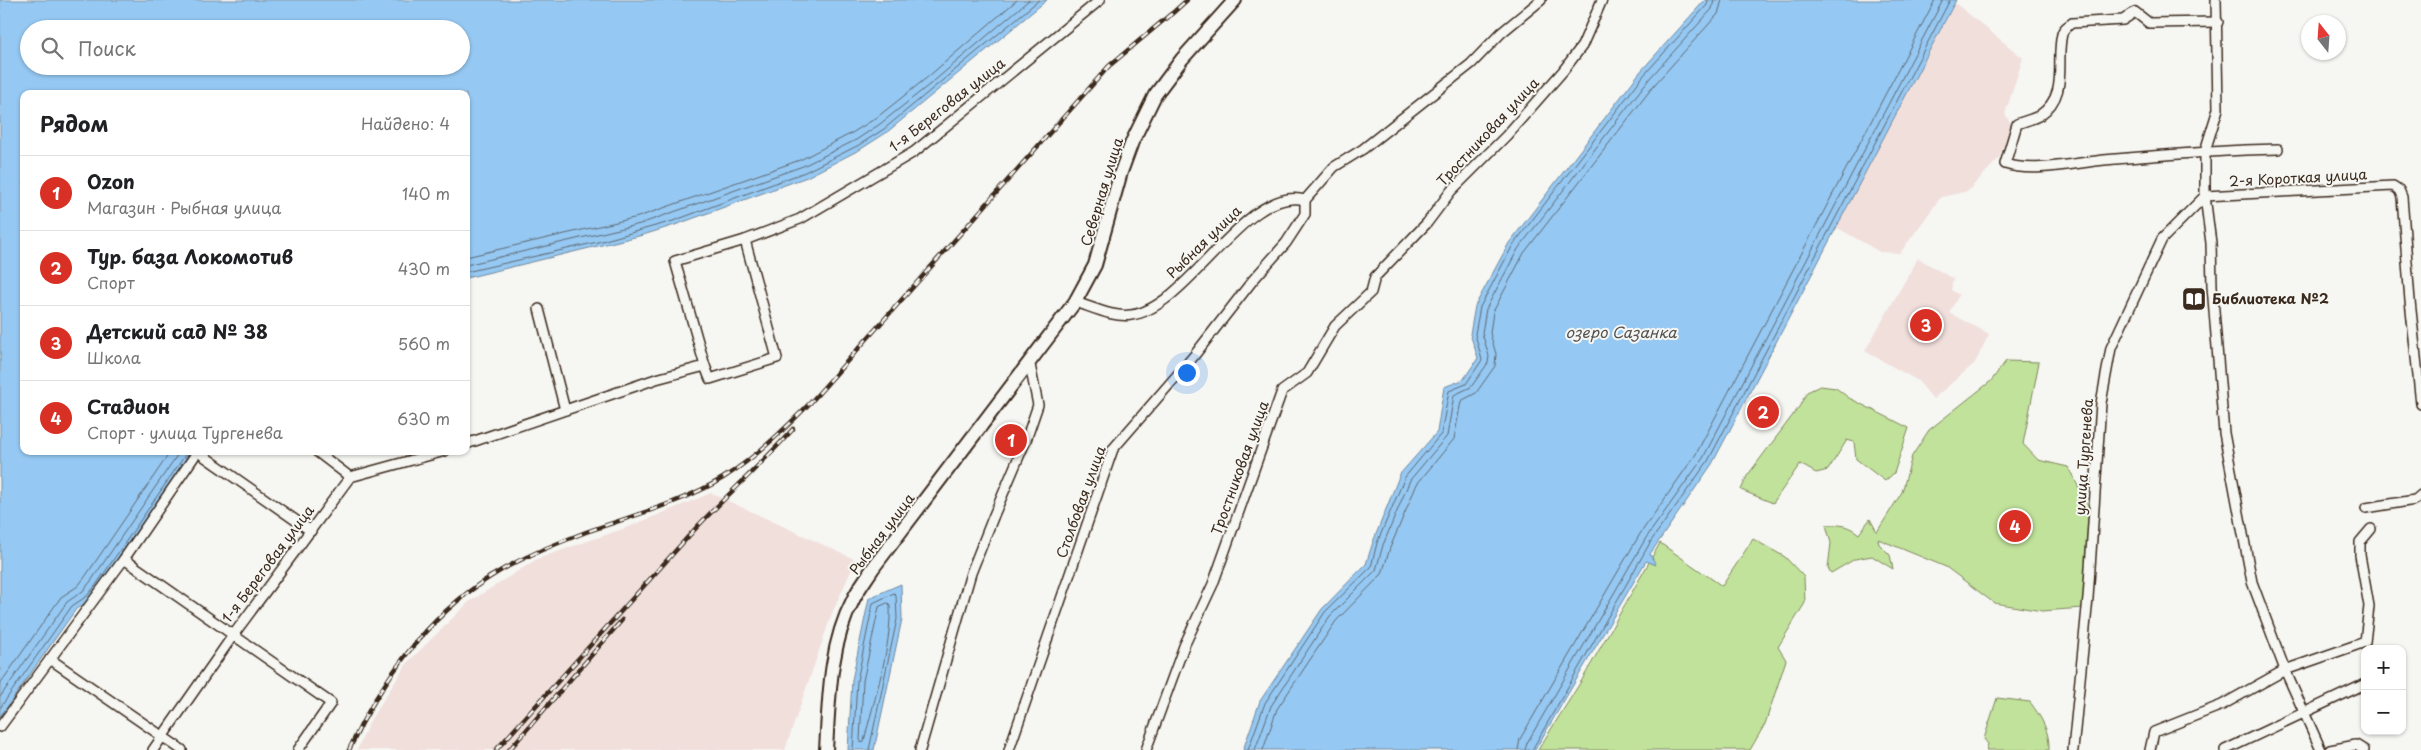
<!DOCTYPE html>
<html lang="ru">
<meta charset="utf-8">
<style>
:root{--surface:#fff;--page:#f6f6f6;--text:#202124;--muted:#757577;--line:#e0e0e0;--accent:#d93025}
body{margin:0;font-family:"Playpen Sans",sans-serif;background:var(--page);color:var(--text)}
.controls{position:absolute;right:15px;bottom:15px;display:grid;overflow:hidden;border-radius:10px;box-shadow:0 1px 4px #0004}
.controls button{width:45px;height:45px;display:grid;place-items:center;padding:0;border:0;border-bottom:1px solid var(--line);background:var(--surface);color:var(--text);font:25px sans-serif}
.compass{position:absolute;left:2301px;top:15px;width:45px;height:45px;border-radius:50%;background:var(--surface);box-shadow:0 1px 4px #0004;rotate:343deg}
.you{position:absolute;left:1186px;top:372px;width:18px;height:18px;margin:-12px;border:4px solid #fff;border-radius:50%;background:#1a73e8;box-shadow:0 0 0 8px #1a73e833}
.badge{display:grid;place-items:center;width:32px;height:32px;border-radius:50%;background:var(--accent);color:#fff;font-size:16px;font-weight:700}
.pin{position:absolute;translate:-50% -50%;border:2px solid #fff;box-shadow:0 1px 5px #0006}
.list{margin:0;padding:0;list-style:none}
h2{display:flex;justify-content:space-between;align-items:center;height:65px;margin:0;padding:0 20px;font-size:21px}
h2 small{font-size:16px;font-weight:400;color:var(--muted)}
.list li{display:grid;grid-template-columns:32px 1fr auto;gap:15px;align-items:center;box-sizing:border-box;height:75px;padding:0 20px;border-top:1px solid var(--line)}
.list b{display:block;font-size:19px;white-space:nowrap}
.list p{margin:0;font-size:16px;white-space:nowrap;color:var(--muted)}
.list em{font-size:16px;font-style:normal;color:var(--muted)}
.icon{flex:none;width:28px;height:28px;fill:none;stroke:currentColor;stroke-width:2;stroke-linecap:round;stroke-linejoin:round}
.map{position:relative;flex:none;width:2421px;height:750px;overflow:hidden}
.search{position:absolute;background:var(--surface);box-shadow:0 1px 4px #0004;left:20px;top:20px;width:450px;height:55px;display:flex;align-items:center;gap:12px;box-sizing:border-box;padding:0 18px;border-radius:28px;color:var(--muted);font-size:19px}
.panel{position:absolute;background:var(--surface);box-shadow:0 1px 4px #0004;left:20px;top:90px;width:450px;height:365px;border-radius:10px}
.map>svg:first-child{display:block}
.built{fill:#f1dfdc}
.green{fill:#c1e29b;stroke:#7e865c}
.water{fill:#95c8f2;stroke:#71899d;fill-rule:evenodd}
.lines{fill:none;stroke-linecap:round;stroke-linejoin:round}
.shore{stroke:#5f6973;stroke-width:1}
.street-casing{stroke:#3b2a1e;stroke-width:12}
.secondary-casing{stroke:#3b2a1e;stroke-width:16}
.street{stroke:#f6f6f2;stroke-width:9}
.secondary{stroke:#f6f6f2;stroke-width:12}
.rail-casing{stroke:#3b2a1e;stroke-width:4.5}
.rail{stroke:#f6f6f2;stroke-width:2.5;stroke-dasharray:8;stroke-linecap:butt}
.labels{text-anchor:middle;stroke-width:4;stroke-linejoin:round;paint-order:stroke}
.street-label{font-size:14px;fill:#3b2a1e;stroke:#f6f6f2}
.poi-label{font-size:14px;font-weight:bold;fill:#3b2a1e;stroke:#f6f6f2;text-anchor:start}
.water-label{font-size:15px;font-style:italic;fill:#525253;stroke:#f6f6f2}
</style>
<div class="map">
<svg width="2421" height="750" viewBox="0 0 2421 750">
<rect width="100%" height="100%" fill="#f6f6f2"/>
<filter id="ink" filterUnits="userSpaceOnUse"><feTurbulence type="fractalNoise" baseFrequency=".02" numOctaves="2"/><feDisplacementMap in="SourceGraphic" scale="10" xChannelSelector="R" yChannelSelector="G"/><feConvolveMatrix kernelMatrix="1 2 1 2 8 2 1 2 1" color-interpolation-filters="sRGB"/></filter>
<g filter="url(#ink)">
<g class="built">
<polygon points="1955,3 2023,58 2005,114 2013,127 1999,158 1968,191 1941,197 1900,253 1880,252 1836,227"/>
<polygon points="1918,258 1953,279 1951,290 1959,295 1949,313 1989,334 1975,363 1933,399 1918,381 1865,351"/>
<polygon points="711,493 856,560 832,613 785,750 357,750 371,719 408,662 469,602 537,559 631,526"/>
</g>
<g class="green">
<path d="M2006 361 2039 362 2023 444 2038 460 2068 467 2089 507 2083 608 2042 611 1994 603 1946 567 1878 539 1879 544 1890 555 1893 569 1872 556 1855 559 1831 573 1828 568 1831 543 1826 525C1839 524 1848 525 1859 534L1870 519 1877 532 1902 492 1912 456 1929 430 1991 381Z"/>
<polygon points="1820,386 1836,388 1849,398 1909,428 1894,473 1885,481 1856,459 1854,442 1847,440 1828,470 1816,473 1800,464 1773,503 1741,490 1747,476 1799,407 1807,392"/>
<polygon points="1753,539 1785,557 1804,577 1805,603 1778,647 1786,660 1765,724 1750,750 1538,750 1582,680 1660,543 1722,586"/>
<path d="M1997 698 2030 702C2041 717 2050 731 2049 750H1986L1988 744 1984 739Z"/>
</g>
<g class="water">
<path d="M0 0H1047L886 133 861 149 807 177 675 225 643 235 466 278V94H24V451H194L120 558 87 602 76 609 0 717ZM29 29H461V66H29Z"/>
<polygon points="1705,0 1956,0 1712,464 1650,554 1656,565 1646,561 1535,750 1243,750 1260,701 1322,609 1366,564 1373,542 1400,474 1437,432 1444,387 1463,380 1478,358 1470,334 1475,306 1509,243 1640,72"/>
<polygon points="901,584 902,619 874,750 848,750 852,680 869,598"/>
</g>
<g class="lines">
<g class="shore">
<polyline points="466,257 638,217 800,160 852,133 876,118 929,76 1017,0"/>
<polyline points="466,265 640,224 803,166 856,140 880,124 934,81 1029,0"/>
<polyline points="466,272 602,241 673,221 805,172 859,145 884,129 1039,0"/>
<path d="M888 603 890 605C892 646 874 700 864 741L862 743 860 740 863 681 879 607Z"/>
<polyline points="0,684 61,597 78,586 85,577 171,451"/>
<polyline points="0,697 67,602 83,591 91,581 180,451"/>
<polyline points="0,708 72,606 87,596 96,585 188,451"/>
<polyline points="853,750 857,681 873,603 894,593 896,595 897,619 869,750"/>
<polyline points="1248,750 1265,703 1325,612 1371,567 1377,543 1405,477 1441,434 1449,391 1466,384 1482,360 1475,334 1480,307 1513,245 1644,75 1707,5 1708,0"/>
<polyline points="1255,750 1271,706 1330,616 1376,570 1383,545 1410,480 1447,436 1454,395 1471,387 1488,363 1489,356 1482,333 1486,309 1518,249 1649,79 1712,9 1714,0"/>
<polyline points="1263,750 1277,709 1336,621 1382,574 1390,548 1417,484 1454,439 1461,401 1476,393 1495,366 1496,354 1490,333 1493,312 1524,253 1655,84 1718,14 1722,0"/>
<polyline points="1518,750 1520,739 1640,534 1696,454 1935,0"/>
<polyline points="1525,750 1527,743 1646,538 1703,458 1943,0"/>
<polyline points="1532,750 1651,541 1708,461 1950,0"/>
</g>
<defs>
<g id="street">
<path d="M2218 22 2149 23 2135 12 2123 20 2072 23C2068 26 2063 28 2062 34 2055 62 2070 94 2040 115 2034 119 2024 121 2017 124L2005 164C2033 173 2074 163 2104 160 2162 155 2220 150 2278 149"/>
<path d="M1075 302C1092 307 1114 318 1131 315 1189 308 1246 184 1305 200L1334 167 1363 149 1471 64 1501 33 1541 0"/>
<polyline points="539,309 565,410"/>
<polyline points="705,366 675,261 745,240 800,219 914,152 1100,0"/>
<polyline points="466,444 656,379 705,366 710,379 777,358 745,240"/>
<polyline points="316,451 350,477"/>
<polyline points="198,452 311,531"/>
<polyline points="2366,508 2415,500 2421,495"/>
<polyline points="124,559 331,703 298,750"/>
<polyline points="50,659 182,750"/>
<polyline points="0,727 124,559 198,451"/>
<polyline points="153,750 234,634 350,477 445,451"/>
<polyline points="920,750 971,573 994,515 1026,440 1038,405 1030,365"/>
<polyline points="1009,750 1113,449 1193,357 1253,280 1286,243 1305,214 1305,200"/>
<polyline points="1146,750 1184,646 1213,584 1282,391 1307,373 1335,326 1371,292 1375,277 1427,223 1451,191 1506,136 1563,71 1582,46 1602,0"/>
<polyline points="2073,750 2088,598 2101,403 2111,348 2162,239 2205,196 2205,151 2218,109 2216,0"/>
<polyline points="2150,750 2154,732 2222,705 2285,670 2365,642 2369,606 2360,555 2360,542 2371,529"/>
<polyline points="2225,750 2365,684"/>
<polyline points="2321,750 2285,670 2252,582 2224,433 2212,286 2211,243 2205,196 2393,186 2399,190 2402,197 2410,301 2421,404"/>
<polyline points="2330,750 2356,745 2364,750"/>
</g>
<path id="secondary" d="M826 750C829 700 829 646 853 600 858 589 866 579 873 568L1075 302 1095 265 1121 172 1132 142 1155 95 1182 59 1235 0"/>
</defs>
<use href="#street" class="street-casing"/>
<use href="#secondary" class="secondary-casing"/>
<use href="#street" class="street"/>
<use href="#secondary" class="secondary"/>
<defs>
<g id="rail">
<polyline points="1166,19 1187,0"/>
<path d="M349 750C379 683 427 617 490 577 520 558 553 545 586 532 631 516 682 503 723 478 756 457 784 430 811 402L1109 66 1171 14"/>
<path d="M496 750 696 528C728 494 762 464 793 429"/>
<polyline points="509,750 622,620"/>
</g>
</defs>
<use href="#rail" class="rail-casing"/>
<use href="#rail" class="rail"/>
</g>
</g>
<defs>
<symbol id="library-square" viewBox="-11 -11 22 22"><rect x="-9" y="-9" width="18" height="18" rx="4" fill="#3b2a1e" stroke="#f6f6f2"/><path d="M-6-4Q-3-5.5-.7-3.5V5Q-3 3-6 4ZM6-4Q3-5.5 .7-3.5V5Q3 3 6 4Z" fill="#fff"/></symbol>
</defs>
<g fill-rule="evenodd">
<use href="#library-square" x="2180" y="285" width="28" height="28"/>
</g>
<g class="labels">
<g class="street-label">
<text transform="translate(947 105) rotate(-38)" y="5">1-я Береговая улица</text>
<text transform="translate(1488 132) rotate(-47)" y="5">Тростниковая улица</text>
<text transform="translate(2298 178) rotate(-3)" y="5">2-я Короткая улица</text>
<text transform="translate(1102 192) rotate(-73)" y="5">Северная улица</text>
<text transform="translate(1204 242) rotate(-44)" y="5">Рыбная улица</text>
<text transform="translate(2084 457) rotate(-86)" y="5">улица Тургенева</text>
<text transform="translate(1240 468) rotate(-70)" y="5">Тростниковая улица</text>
<text transform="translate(1081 502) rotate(-70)" y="5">Столбовая улица</text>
<text transform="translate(882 534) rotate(-53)" y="5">Рыбная улица</text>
<text transform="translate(268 564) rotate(-53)" y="5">1-я Береговая улица</text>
</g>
<g class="poi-label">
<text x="2212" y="304">Библиотека №2</text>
</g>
<g class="water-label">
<text x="1621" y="338">озеро Сазанка</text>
</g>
</g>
</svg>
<div class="controls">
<button>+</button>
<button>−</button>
</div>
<svg class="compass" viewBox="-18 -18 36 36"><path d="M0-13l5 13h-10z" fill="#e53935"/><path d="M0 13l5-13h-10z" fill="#757577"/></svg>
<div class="you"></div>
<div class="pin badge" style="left:1011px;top:440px">1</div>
<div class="pin badge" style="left:1763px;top:412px">2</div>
<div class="pin badge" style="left:1926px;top:325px">3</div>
<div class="pin badge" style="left:2015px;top:526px">4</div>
<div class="search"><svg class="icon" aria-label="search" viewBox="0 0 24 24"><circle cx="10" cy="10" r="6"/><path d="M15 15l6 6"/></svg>Поиск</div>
<section class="panel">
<h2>Рядом<small>Найдено: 4</small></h2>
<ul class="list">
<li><span class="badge">1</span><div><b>Ozon</b><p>Магазин · Рыбная улица</p></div><em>140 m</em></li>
<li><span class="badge">2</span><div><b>Тур. база Локомотив</b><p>Спорт</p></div><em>430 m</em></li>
<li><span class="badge">3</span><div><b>Детский сад № 38</b><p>Школа</p></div><em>560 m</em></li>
<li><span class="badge">4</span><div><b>Стадион</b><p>Спорт · улица Тургенева</p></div><em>630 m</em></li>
</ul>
</section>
</div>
